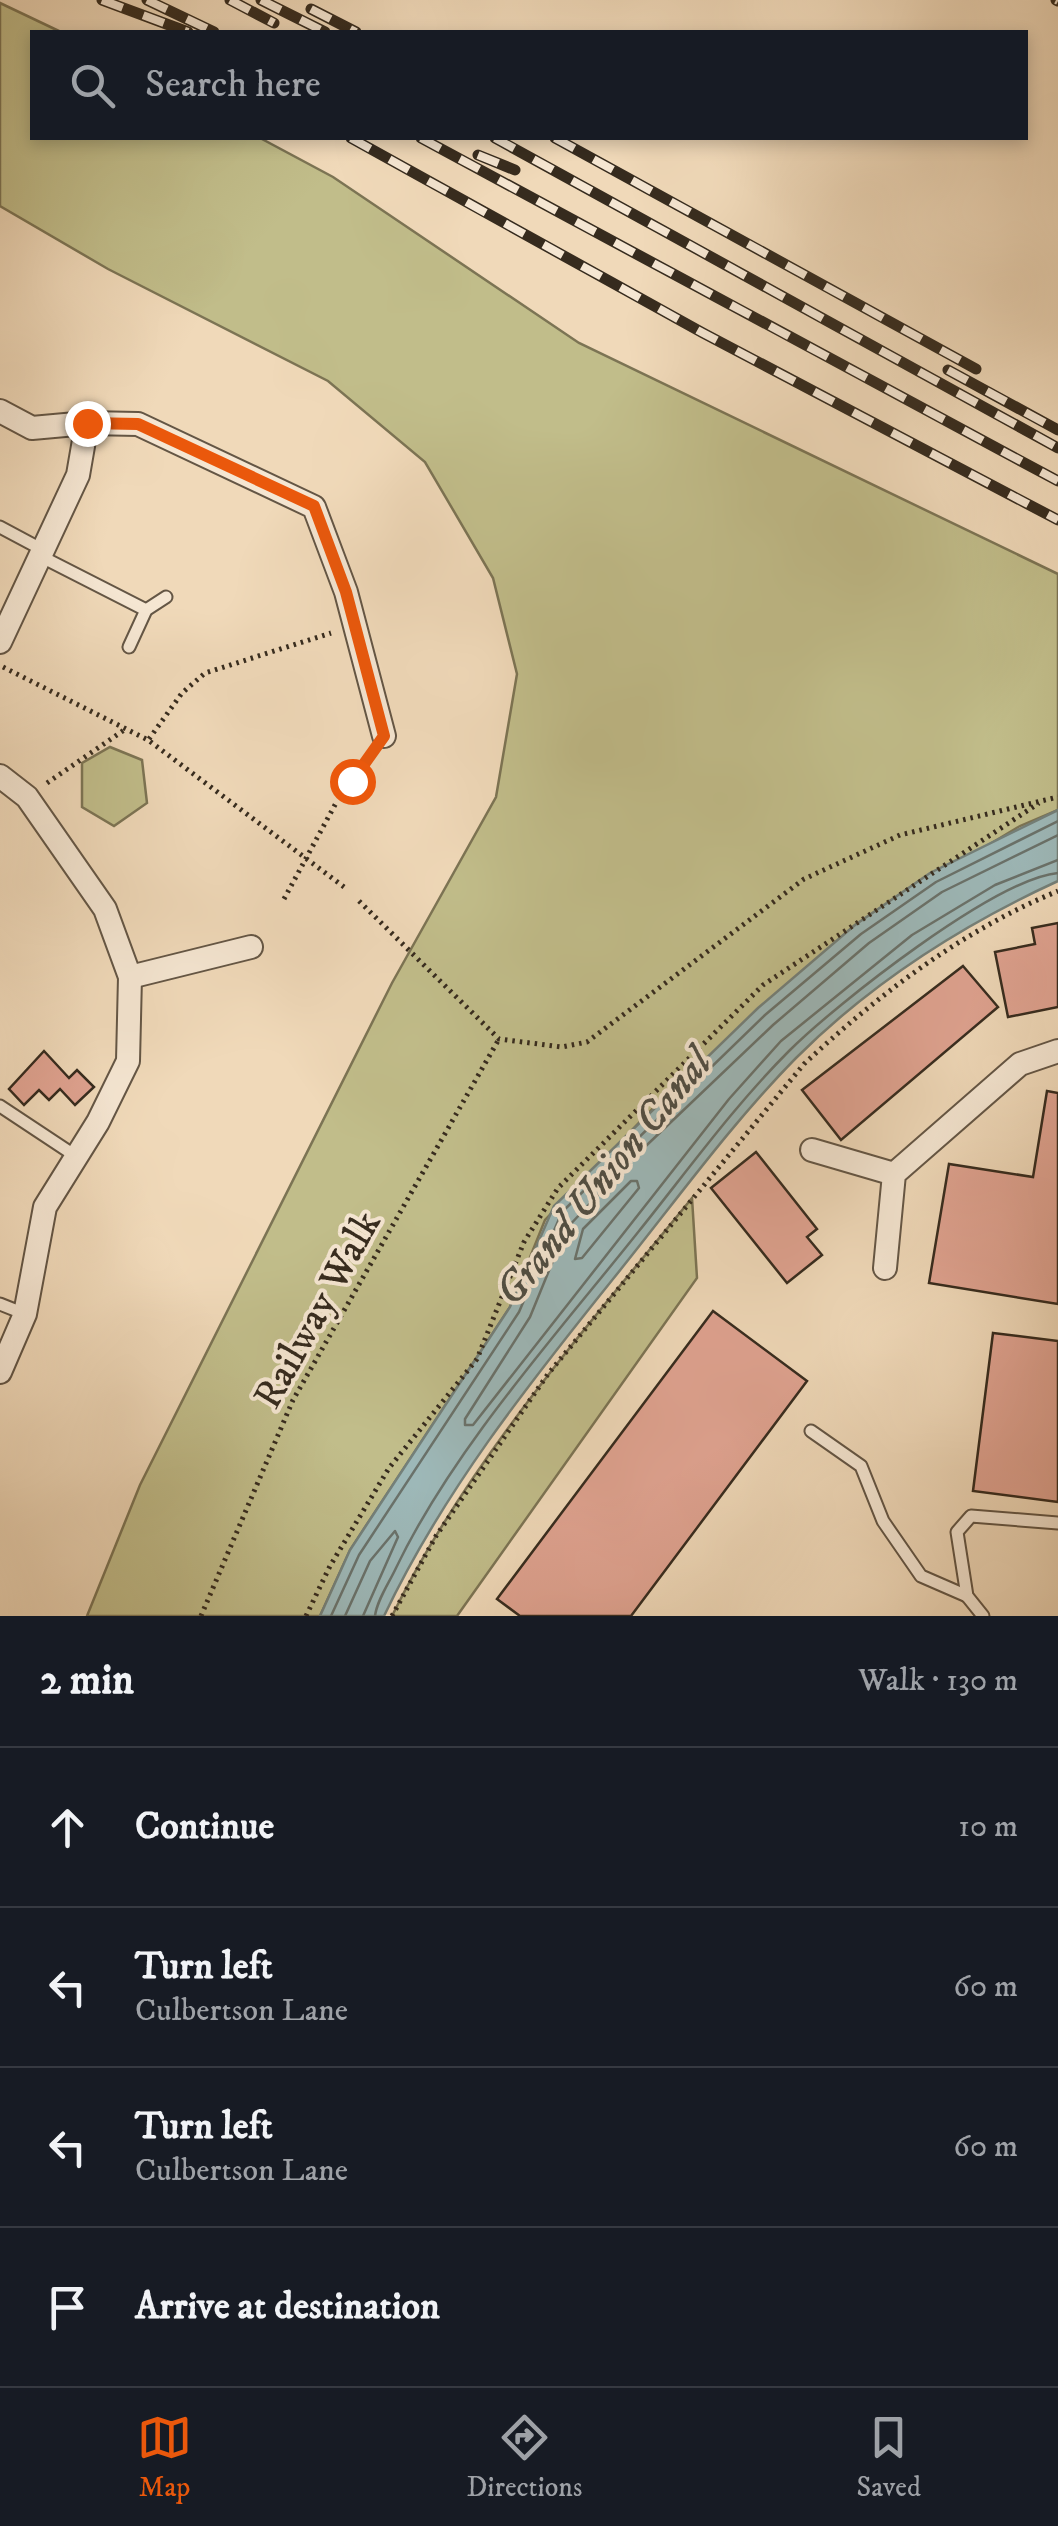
<!DOCTYPE html>
<meta charset="utf-8">
<style>
:root{--surface:#171b24;--page:#20242c;--text:#f1f3f6;--muted:#9ea1a6;--line:#363941;--accent:#ea580c}
body{margin:0;font-family:"IM FELL DW Pica",serif;background:var(--page);color:var(--text)}
.stop{position:absolute;width:30px;height:30px;margin:-22px;border:8px solid #ea580c;border-radius:50%;background:#fff}
.stop.end{background:#ea580c;border-color:#fff;box-shadow:0 2px 10px #0008}
.list{margin:0;padding:0;list-style:none}
h2{display:flex;justify-content:space-between;align-items:center;height:130px;margin:0;padding:0 40px;font-size:42px}
h2 small{font-size:32px;font-weight:400;color:var(--muted)}
.list li{display:grid;grid-template-columns:65px 1fr auto;gap:30px;align-items:center;box-sizing:border-box;height:160px;padding:0 40px;border-top:2px solid var(--line)}
.list b{display:block;font-size:38px;white-space:nowrap}
.list p{margin:0;font-size:32px;white-space:nowrap;color:var(--muted)}
.list em{font-size:32px;font-style:normal;color:var(--muted)}
.icon{flex:none;width:55px;height:55px;fill:none;stroke:currentColor;stroke-width:2;stroke-linecap:round;stroke-linejoin:round}
.map{position:relative;flex:none;width:1058px;height:1616px;overflow:hidden}
.search{position:absolute;background:var(--surface);box-shadow:0 5px 15px #0003;left:30px;right:30px;top:30px;height:110px;display:flex;align-items:center;gap:25px;box-sizing:border-box;padding:0 35px;border-radius:0px;color:var(--muted);font-size:38px}
.sheet{height:770px;background:var(--surface)}
nav{display:flex;justify-content:space-around;align-items:center;box-sizing:border-box;height:140px;border-top:2px solid var(--line);background:var(--surface);font-size:28px;color:var(--muted)}
nav a{display:grid;justify-items:center;gap:5px}
nav .on{color:var(--accent)}
.map>svg:first-child{display:block}
.green{fill:#c1bd8a;stroke:#7c7454;stroke-width:2.5}
.water{fill:#9db8b8;stroke:#74807a;stroke-width:2.5}
.lines{fill:none;stroke-linecap:round;stroke-linejoin:round}
.shore{stroke:#6a726b;stroke-width:2.5}
.building{fill:#e0a391;stroke:#362b1e;stroke-width:2.5}
.lane-casing{stroke:#645645;stroke-width:15}
.street-casing{stroke:#645645;stroke-width:26}
.path{stroke:#362b1e;stroke-width:5;stroke-dasharray:2.5 5;stroke-linecap:butt}
.lane{stroke:#f5e6d2;stroke-width:11}
.street{stroke:#f5e6d2;stroke-width:22}
.rail-casing{stroke:#362b1e;stroke-width:11}
.rail{stroke:#f5e6d2;stroke-width:8;stroke-dasharray:22;stroke-linecap:butt}
.route{stroke:#ea580c;stroke-width:12}
.labels{text-anchor:middle;stroke-width:8;stroke-linejoin:round;paint-order:stroke}
.street-label{font-size:40px;fill:#362b1e;stroke:#f5e6d2}
.water-label{font-size:42px;font-style:italic;fill:#504e44;stroke:#f5e6d2}
</style>
<div class="map">
<svg width="1058" height="1616" viewBox="0 0 1058 1616">
<rect width="100%" height="100%" fill="#f0d9b9"/>
<filter id="stains"><feTurbulence type="fractalNoise" baseFrequency=".002" numOctaves="4"/><feColorMatrix values="0 0 0 0 .2 0 0 0 0 .09 0 0 0 0 .02 0 0 0 .5 -.17"/></filter>
<radialGradient id="worn" r=".72"><stop offset=".6" stop-color="#630" stop-opacity="0"/><stop offset="1" stop-color="#630" stop-opacity=".3"/></radialGradient>
<g class="green">
<polygon points="0,3 61,32 32,32 32,138 260,138 333,177 579,343 1058,574 1058,810 1020,826 855,925 664,1097 545,1220 510,1307 350,1550 320,1616 87,1616 140,1485 392,983 496,797 517,674 493,578 425,462 328,381 108,269 0,206"/>
<polygon points="110,747 142,760 147,803 114,826 82,807 82,763"/>
<path d="M692 1198 697 1278 457 1616H392C468 1461 584 1331 692 1198Z"/>
</g>
<path class="water" d="M1058 810V881C962 925 871 983 796 1058 729 1126 673 1205 613 1279 527 1386 443 1492 384 1616H320L350 1550 510 1307 554 1206 758 1008 855 925 930 873Z"/>
<g class="lines">
<g class="shore">
<polyline points="1058,835 942,892 869,943 773,1025 628,1163 566,1229 530,1317 465,1419 465,1425 473,1425 729,1099 781,1041 912,935 995,885 1058,860"/>
<polygon points="631,1181 637,1181 639,1188 582,1258 575,1259 583,1229"/>
<polyline points="331,1616 359,1555 519,1312 562,1212 765,1015 861,934 936,882 1058,821"/>
<polyline points="345,1616 370,1561 395,1531 398,1537 363,1616"/>
<path d="M375 1616C377 1600 389 1583 396 1568 453 1449 557 1334 639 1231 688 1170 734 1106 789 1051 836 1004 995 879 1058 873"/>
</g>
</g>
<g class="building">
<polygon points="1058,923 1058,1007 1008,1017 995,952 1035,944 1032,928"/>
<polygon points="963,966 998,1007 841,1140 802,1090"/>
<polygon points="44,1051 69,1078 77,1070 94,1087 75,1105 60,1089 49,1100 39,1090 24,1105 9,1089"/>
<polygon points="1047,1091 1058,1093 1058,1304 929,1283 949,1164 1033,1177"/>
<polygon points="756,1152 817,1229 807,1237 822,1255 787,1283 711,1188"/>
<polygon points="713,1311 807,1381 631,1616 520,1616 497,1599"/>
<polygon points="993,1333 1058,1341 1058,1502 973,1491"/>
</g>
<g class="lines">
<defs>
<g id="lane">
<polyline points="0,527 43,550"/>
<polyline points="40,556 146,610"/>
<polyline points="129,647 146,610 166,597"/>
<polyline points="0,1106 77,1157"/>
<polyline points="0,1304 25,1314"/>
<polyline points="811,1431 861,1466 883,1521 921,1576 967,1596"/>
<polyline points="983,1616 967,1596 957,1532 971,1516 1058,1523"/>
</g>
<g id="street">
<polyline points="0,411 32,428 87,423"/>
<polyline points="0,642 78,475 87,423 138,424 314,507 346,592 384,736"/>
<polyline points="0,776 27,797 105,909 130,977 128,1061 98,1122 45,1207 25,1314 0,1372"/>
<polyline points="130,977 251,947"/>
<polyline points="812,1150 894,1174"/>
<polyline points="885,1268 894,1174 1020,1064 1058,1051"/>
</g>
</defs>
<use href="#lane" class="lane-casing"/>
<use href="#street" class="street-casing"/>
<g class="path">
<polyline points="3,667 148,740 344,887"/>
<polyline points="149,739 182,693 205,673 331,633"/>
<polyline points="352,781 370,755"/>
<polyline points="47,783 127,728"/>
<polyline points="284,899 336,803"/>
<polyline points="359,901 499,1039 562,1047 587,1042 804,879 900,835 1058,797"/>
<polyline points="201,1616 293,1400 499,1039"/>
<polyline points="306,1616 330,1566 389,1468 477,1359 524,1242 558,1188 763,985 1039,803"/>
<path d="M392 1616 436 1536 548 1374 804 1064C879 994 963 930 1058 891"/>
</g>
<use href="#lane" class="lane"/>
<use href="#street" class="street"/>
<defs>
<g id="rail">
<polyline points="102,0 188,32"/>
<polyline points="147,0 214,32"/>
<polyline points="230,0 274,23"/>
<polyline points="261,0 325,32"/>
<polyline points="1056,0 1058,1"/>
<polyline points="311,9 356,32"/>
<polyline points="351,138 703,333 1058,520"/>
<polyline points="421,138 1058,481"/>
<polyline points="495,138 1058,448"/>
<polyline points="555,138 976,369"/>
<polyline points="478,155 515,170"/>
<polyline points="948,370 1058,430"/>
</g>
</defs>
<use href="#rail" class="rail-casing"/>
<use href="#rail" class="rail"/>
</g>
<g class="lines">
<polyline class="route" points="87,423 138,424 314,506 346,592 384,736 352,781"/>
</g>
<g class="labels">
<g class="street-label">
<text transform="translate(316 1309) rotate(-61)" y="14">Railway Walk</text>
</g>
<g class="water-label">
<text transform="translate(602 1176) rotate(-51)" y="15">Grand Union Canal</text>
</g>
</g>
<rect width="100%" height="100%" filter="url(#stains)"/>
<rect width="100%" height="100%" fill="url(#worn)"/>
</svg>
<div class="stop" style="left:352px;top:781px"></div>
<div class="stop end" style="left:87px;top:423px"></div>
<div class="search"><svg class="icon" aria-label="search" viewBox="0 0 24 24"><circle cx="10" cy="10" r="6"/><path d="M15 15l6 6"/></svg>Search here</div>
</div>
<section class="sheet">
<h2>2 min<small>Walk · 130 m</small></h2>
<ul class="list">
<li><svg class="icon" aria-label="ahead" viewBox="0 0 24 24"><path d="M12 20V5M6 11l6-6 6 6"/></svg><div><b>Continue</b></div><em>10 m</em></li>
<li><svg class="icon" aria-label="left" viewBox="0 0 24 24"><path d="M17 20v-9H6M10 6l-5 5 5 5"/></svg><div><b>Turn left</b><p>Culbertson Lane</p></div><em>60 m</em></li>
<li><svg class="icon" aria-label="left" viewBox="0 0 24 24"><path d="M17 20v-9H6M10 6l-5 5 5 5"/></svg><div><b>Turn left</b><p>Culbertson Lane</p></div><em>60 m</em></li>
<li><svg class="icon" aria-label="arrive" viewBox="0 0 24 24"><path d="M6 21V4h12l-3 4 3 4H6"/></svg><div><b>Arrive at destination</b></div></li>
</ul>
</section>
<nav>
<a class="on"><svg class="icon" aria-label="map" viewBox="0 0 24 24"><path d="M3 6l6-2 6 2 6-2v14l-6 2-6-2-6 2zM9 4v14M15 6v14"/></svg>Map</a>
<a><svg class="icon" aria-label="directions" viewBox="0 0 24 24"><path d="M12 3l9 9-9 9-9-9zM9 14v-3h6M13 9l2 2-2 2"/></svg>Directions</a>
<a><svg class="icon" aria-label="saved" viewBox="0 0 24 24"><path d="M7 4h10v16l-5-4-5 4z"/></svg>Saved</a>
</nav>
